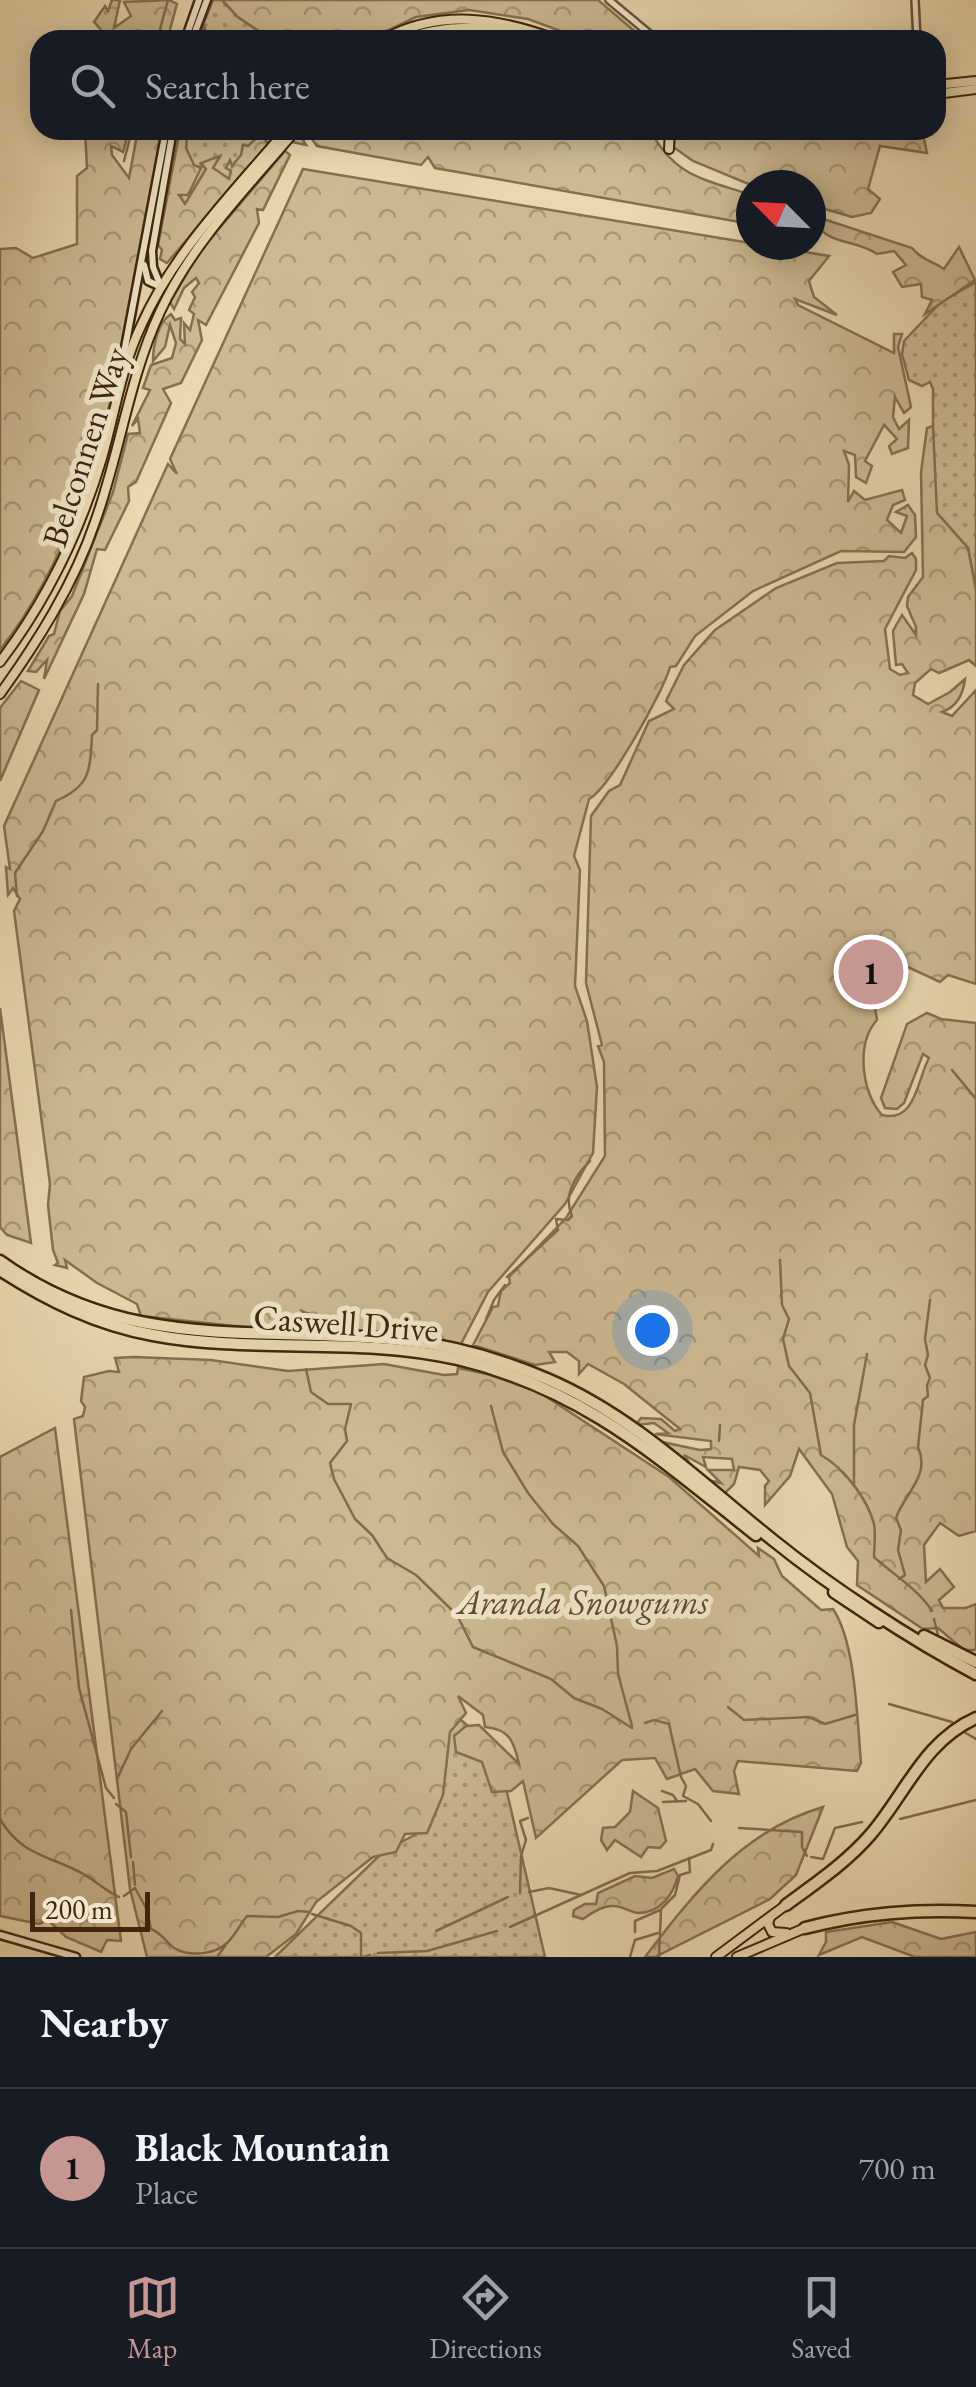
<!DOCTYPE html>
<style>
:root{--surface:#171b24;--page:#242831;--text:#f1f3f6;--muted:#9ea1a6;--line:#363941;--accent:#c59692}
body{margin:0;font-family:"EB Garamond",serif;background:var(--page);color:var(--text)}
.compass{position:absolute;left:736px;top:170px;width:90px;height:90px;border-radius:50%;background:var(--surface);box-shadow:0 5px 25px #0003;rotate:294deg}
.scale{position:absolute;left:30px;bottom:25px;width:120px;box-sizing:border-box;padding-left:10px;border:5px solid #3f260d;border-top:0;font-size:28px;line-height:35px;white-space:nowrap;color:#3f260d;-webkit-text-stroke:8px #f1e6cb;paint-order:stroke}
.you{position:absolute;left:652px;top:1330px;width:35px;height:35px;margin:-25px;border:8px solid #fff;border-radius:50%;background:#1a73e8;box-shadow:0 0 0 15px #1a73e833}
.badge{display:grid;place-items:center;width:65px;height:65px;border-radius:50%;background:var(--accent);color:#111;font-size:32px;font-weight:700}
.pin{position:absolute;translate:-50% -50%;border:5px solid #fff;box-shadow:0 2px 10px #0006}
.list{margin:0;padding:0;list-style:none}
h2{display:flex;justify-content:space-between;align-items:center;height:130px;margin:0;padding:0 40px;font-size:42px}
h2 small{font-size:32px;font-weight:400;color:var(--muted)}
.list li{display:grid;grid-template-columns:65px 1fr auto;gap:30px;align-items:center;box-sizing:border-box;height:160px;padding:0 40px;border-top:2px solid var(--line)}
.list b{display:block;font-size:38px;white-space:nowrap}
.list p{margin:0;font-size:32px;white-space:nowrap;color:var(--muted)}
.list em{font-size:32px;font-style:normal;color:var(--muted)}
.icon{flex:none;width:55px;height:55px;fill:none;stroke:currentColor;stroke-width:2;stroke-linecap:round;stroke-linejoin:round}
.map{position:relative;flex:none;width:976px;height:1957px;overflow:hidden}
.search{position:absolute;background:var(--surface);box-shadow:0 5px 25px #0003;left:30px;right:30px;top:30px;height:110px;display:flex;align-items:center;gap:25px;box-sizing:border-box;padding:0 35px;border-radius:30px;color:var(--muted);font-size:38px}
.sheet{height:290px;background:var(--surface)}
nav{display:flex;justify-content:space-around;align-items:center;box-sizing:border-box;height:140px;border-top:2px solid var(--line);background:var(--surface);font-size:28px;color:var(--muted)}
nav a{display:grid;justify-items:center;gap:5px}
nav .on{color:var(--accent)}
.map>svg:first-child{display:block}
.green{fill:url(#green-dots);stroke:#867050;stroke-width:2.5}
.forest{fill:url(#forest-crowns);stroke:#867050;stroke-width:2.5}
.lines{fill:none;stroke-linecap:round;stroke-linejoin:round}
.stream{stroke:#836c4d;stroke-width:2.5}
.tertiary-casing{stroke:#6a5236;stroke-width:10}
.secondary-casing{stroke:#3f260d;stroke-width:11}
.primary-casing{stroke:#3f260d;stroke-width:12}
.motorway-casing{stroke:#3f260d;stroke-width:15}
.tertiary{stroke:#f1e6cb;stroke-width:5}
.secondary{stroke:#f1e6cb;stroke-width:6}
.primary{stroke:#ead8af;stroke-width:8}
.motorway{stroke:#ead8af;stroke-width:10}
.labels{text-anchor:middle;stroke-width:10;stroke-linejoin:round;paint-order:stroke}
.street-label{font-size:35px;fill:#3f260d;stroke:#f1e6cb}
.park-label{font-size:35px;font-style:italic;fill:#624b2e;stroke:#f1e6cb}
</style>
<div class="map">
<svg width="976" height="1957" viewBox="0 0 976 1957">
<defs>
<pattern id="green-dots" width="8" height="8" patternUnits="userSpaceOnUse" patternTransform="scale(2.5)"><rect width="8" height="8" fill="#cdba93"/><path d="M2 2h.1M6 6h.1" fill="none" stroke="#a89776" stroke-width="1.8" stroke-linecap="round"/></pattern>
<pattern id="forest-crowns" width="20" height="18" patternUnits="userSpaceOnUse" patternTransform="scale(2.5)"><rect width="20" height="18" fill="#cdba93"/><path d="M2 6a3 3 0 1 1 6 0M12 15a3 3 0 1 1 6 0" fill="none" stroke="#a89776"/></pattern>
</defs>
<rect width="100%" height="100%" fill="#ead8af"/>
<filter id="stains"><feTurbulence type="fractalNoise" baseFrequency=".002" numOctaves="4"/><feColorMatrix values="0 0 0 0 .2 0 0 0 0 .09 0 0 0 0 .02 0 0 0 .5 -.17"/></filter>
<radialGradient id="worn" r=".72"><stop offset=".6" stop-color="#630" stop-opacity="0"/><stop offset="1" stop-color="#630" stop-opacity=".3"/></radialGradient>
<g class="green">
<polygon points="213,0 222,0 238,17 272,40 209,40 203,23 204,40 197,40"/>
<polygon points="197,130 275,130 279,131 268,144 261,134 231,167 227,168 232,171 229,179 212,168 219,158 201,164 206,169 185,205 179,195 200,167 194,166 186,148 187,134 202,134"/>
<polygon points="976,282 976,590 968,548 937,513 933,474 933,389 930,382 922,386 909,380 902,354 904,341 941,302"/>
<polygon points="452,1713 497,1749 545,1957 275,1957 384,1851 430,1827 441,1786"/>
</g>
<g class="forest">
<polygon points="112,0 120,0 114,28 131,16 124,2 169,0 177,4 167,40 160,40 161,29 156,40 110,40 94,22 105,6 108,11"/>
<polygon points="222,0 598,0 645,40 585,40 528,19 469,10 416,17 368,40 272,40 238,17"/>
<path d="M85 130H129L123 152 111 146 112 155 129 178 138 130H162C131 299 109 512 0 650V249L16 248 33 258 77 244V176L87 168Z"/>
<polygon points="180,130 197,130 205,135 187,134 186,148 194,165 201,168 188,195 179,195 185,204 206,169 201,163 220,156 213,168 229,179 231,171 226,168 230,160 232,166 241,155 243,145 248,146 261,134 268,144 167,263 160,259 162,250 158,245"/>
<path d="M302 130H650C675 177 704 179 751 195V224L435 168 428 157 421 165 317 146 310 136 301 137 306 145 292 142Z"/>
<polygon points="682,130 922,130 927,153 880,146 868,189 880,199 871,213 852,217 811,205 811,185 751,185 693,161 672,146 677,131"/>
<path d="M285 151 290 155 263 210 257 209 259 223 206 325 198 320 202 340 181 383 163 389 171 403 136 482 128 487 129 501 105 550 97 549 84 594 44 679 47 660 36 672 28 671 49 636 54 634 60 611 72 596 113 492 128 434 140 433 138 419 132 426 150 390 143 388 151 365 172 358 176 343 170 325 165 347 153 361C153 345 158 322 171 314L175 320 181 318 180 339 185 344 184 323 190 330 194 314 189 310 195 297 192 292 199 283 196 278 184 288 174 309 170 302 200 251Z"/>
<path d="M303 169 829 256 809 281 814 297 837 315 795 299 798 305 894 353V334H902L898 347 911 407 904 413 895 397 893 417 899 429 909 420 908 448 892 454 889 446 897 439 884 425 865 461 872 466 866 483 856 477 855 455 844 451 849 465 848 502 854 491 865 500 902 490 905 500 893 505 887 520 901 533 907 516 896 512 908 505 915 515 916 537 904 552 841 551 753 591 695 636 676 666 670 667C664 690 609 789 589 799L574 856 580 870 575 986 587 1021 597 1087 593 1153 565 1204 488 1292 461 1344 319 1332 314 1316 302 1311 314 1332 263 1329 141 1316 137 1304 97 1283 65 1260 67 1268 55 1265 58 1263 53 1250 48 1205 50 1184 14 911 20 899 13 888 8 895 6 867 10 869 4 826 168 464 177 474 170 459Z"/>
<path d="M811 215 912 248C922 260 932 261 944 269L959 247 975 280 925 314 932 300 922 297 921 284 902 287 893 272 906 265 894 251 877 254C858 240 832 245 817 226L811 231Z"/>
<path d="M933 426 937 513 968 548 976 590V666L969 660 939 673 931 669 915 683 913 695 928 704 950 692 965 679C963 695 957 707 942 712L952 716 976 690V984L948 975 940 982 895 961 880 962 870 978 877 1020C856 1043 861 1092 882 1115 916 1123 917 1080 929 1058L923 1054 904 1103 897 1109 885 1108 881 1098 907 1024 927 1013 941 1019 976 1023V1531L959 1536 940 1523 924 1545 926 1582 940 1569 954 1587 939 1600 943 1608H966L976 1604V1650H964L938 1628 923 1629 857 1585 858 1561 847 1547 832 1494 799 1449 790 1476 765 1505V1486L769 1481 760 1470 739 1467 734 1484 724 1494 703 1479 721 1483 708 1470H734L732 1459 703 1457 706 1467 684 1455 695 1472 662 1442 700 1450 711 1449V1441L655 1434 668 1433 654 1423 636 1425 641 1418 661 1419 675 1431 680 1429 624 1384 588 1364 579 1374V1361L567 1352H549L555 1362 535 1365 473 1345 493 1307 498 1306 501 1291 510 1283 509 1277 566 1218 605 1156 604 1062 598 1046 602 1045 586 983 591 816 609 791 620 785 649 721 674 709 666 701 684 665 715 630 776 588 837 563 884 561 889 556 905 558 912 553 916 559V570L885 629 890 669 900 675 908 673 902 664 896 665 893 631 902 615 916 635V627L907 606 908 597 923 577 921 472 927 428Z"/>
<polygon points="21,681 39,690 0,781 0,708"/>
<polygon points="0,1008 31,1243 7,1235 0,1227"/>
<path d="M134 1357 211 1360 288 1371 384 1364 444 1375 457 1374 458 1368 487 1374 539 1392 669 1477 759 1556 758 1548 774 1559 782 1576 821 1610 833 1609C856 1643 857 1720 861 1763L857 1771 738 1761 734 1771 739 1794 713 1791 695 1769 667 1779 655 1758 622 1760 536 1838 523 1781 511 1791 492 1792 482 1762 456 1752 454 1736 466 1726 479 1725 519 1764C514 1742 510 1729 485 1727L483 1715 458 1696 466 1713 450 1732 443 1795 427 1833 405 1834 396 1852 373 1857 316 1902 296 1934 266 1957H147L130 1889 74 1419 83 1416 85 1407 81 1401 84 1377 109 1371 119 1372 115 1358Z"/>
<polygon points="55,1428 121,1941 107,1940 101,1952 66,1937 48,1920 39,1924 0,1916 0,1457"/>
<polygon points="633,1791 658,1808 666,1841 660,1848 648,1847 641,1857 615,1840 607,1850 601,1840 603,1828 615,1827 630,1812"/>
<path d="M823 1807 796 1875 770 1899 655 1957H645C693 1894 743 1830 823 1807Z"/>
<path d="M674 1869 678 1876C673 1895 660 1913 638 1913 630 1912 622 1906 614 1906 603 1905 591 1913 583 1919L573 1916 574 1910 585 1904H596L598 1893 635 1876 652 1878Z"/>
<polygon points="892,1922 941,1939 976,1932 976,1957 915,1957 862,1937 819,1955 826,1942 826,1932"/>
</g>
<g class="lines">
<g class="stream">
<polyline points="157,40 168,0"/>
<polyline points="124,161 132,130"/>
<path d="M17 896 15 873 43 831 56 801C91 786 90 770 92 735L97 730 98 684"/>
<polyline points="952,1070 976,1099"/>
<path d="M780 1260 782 1305 789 1319 783 1339 789 1366 810 1393 821 1455C844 1468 867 1498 874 1524 876 1534 874 1547 874 1557 895 1576 918 1589 932 1611"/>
<path d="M507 1277 558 1230 556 1219 568 1220 572 1216C563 1196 575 1176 590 1161"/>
<polyline points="486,1319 494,1300 505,1285"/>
<polyline points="306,1369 311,1392 328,1404 351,1404 345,1429 347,1441 330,1463 334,1479 355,1519 372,1535 387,1558 416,1575 457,1615 473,1647 551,1679 574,1698 602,1709 632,1728"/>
<polyline points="491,1406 503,1452 528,1493 553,1524 578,1546 604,1586 617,1646 618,1674 632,1726"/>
<polyline points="719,1441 720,1425"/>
<polyline points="854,1486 854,1425 867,1354"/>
<path d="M899 1579 905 1575 898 1550 901 1530 896 1518C904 1494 931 1476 918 1447L923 1400 928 1396 927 1385 930 1378 925 1365 928 1355 925 1339 930 1300"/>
<polyline points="71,1610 79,1688 106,1788 114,1798"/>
<polyline points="934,1619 938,1635"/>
<polyline points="889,1704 952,1722"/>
<polyline points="728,1707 744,1720 809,1717 825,1724 855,1715"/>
<polyline points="645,1723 654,1720 669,1724 681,1777 686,1786 683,1796 698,1804 711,1821"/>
<polyline points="964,1732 976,1739"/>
<polyline points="117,1779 131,1749 162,1711"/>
<polyline points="662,1791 673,1795 677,1801"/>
<polyline points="663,1802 686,1801"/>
<polyline points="116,1804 126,1812 131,1857"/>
<path d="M0 1819C23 1858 51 1855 85 1875 97 1882 107 1892 119 1897"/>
<polyline points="900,1819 976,1800"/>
<polyline points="739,1828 802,1832 802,1847 807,1856"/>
<polyline points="811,1857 823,1859 835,1828 862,1822"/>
<polyline points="133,1862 135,1885"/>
<polyline points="529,1892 549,1888 581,1895"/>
<polyline points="520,1893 521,1856 526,1840 520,1821 528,1818"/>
<path d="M124 1896 135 1888 147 1910 151 1929C163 1934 165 1941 174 1948 189 1957 214 1955 227 1943 235 1936 240 1924 247 1916L278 1917 298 1911 310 1912"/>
<polyline points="312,1914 351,1926 361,1933 361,1957"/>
<polyline points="510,1927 630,1873 657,1871 711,1850 713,1844"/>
<polyline points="436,1931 508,1897"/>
<polyline points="635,1932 635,1921 660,1910"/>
<polyline points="378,1953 427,1951 497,1931"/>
<polyline points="217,1957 225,1946"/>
<polyline points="363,1957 370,1955"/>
<polyline points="630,1957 635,1940 658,1933"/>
<polyline points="659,1957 661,1909 675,1895 680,1875 690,1872 689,1858"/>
</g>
<defs>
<g id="tertiary">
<polyline points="609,0 657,40"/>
<polyline points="915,0 917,40"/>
</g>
<g id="secondary">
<polyline points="185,40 199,0"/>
<polyline points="192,40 207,0"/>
<polyline points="144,265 148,281 161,287"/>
<polyline points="161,287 153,267 152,251 173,130"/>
<polyline points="120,374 166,130"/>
<polyline points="0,1935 76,1957"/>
</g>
<g id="primary">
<path d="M382 40C440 8 499 18 558 40"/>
<path d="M398 40C446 24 489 23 537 40"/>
<polyline points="936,85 976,81"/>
<polyline points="936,94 976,89"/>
<polyline points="669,149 670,130"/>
<path d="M0 662C47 600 80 532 102 458 115 413 121 368 141 326 174 251 234 192 286 130"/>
<path d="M0 694C38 641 74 584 95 522 120 453 129 378 160 312 192 243 247 188 296 130"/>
<polyline points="770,1917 768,1924 772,1932 786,1933"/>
<polyline points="716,1957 786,1905"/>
<polyline points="737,1957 805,1928"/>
</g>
<g id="motorway">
<path d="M0 1261C130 1354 254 1325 401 1340 451 1345 500 1359 547 1379 634 1416 701 1483 774 1541 831 1587 910 1639 976 1674"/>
<path d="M0 1270C48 1301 97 1325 153 1335 254 1354 357 1336 457 1359 584 1389 657 1457 756 1535"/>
<polyline points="834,1592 879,1622"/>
<polyline points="924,1636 976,1662"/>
<path d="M786 1905C816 1883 847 1862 871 1834 906 1793 924 1741 976 1718"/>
<path d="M805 1928C863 1913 916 1909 976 1912"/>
</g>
</defs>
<use href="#tertiary" class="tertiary-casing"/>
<use href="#secondary" class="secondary-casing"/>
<use href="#primary" class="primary-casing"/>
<use href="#motorway" class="motorway-casing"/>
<use href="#tertiary" class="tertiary"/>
<use href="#secondary" class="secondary"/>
<use href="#primary" class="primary"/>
<use href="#motorway" class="motorway"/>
</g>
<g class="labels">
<g class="street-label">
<text transform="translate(85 447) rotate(-72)" y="12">Belconnen Way</text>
<text transform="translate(346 1323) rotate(4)" y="12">Caswell Drive</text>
</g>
<g class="park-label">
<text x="583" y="1614">Aranda Snowgums</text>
</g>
</g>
<rect width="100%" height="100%" filter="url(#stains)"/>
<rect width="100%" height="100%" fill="url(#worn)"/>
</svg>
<svg class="compass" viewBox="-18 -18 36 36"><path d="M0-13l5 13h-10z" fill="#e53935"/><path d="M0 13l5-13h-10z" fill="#9ea1a6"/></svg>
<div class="scale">200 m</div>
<div class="you"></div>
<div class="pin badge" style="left:871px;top:972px">1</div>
<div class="search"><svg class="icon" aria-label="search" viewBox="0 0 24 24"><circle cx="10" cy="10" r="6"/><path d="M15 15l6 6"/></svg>Search here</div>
</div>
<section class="sheet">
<h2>Nearby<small></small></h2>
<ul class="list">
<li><span class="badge">1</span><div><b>Black Mountain</b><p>Place</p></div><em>700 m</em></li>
</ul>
</section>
<nav>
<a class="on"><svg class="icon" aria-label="map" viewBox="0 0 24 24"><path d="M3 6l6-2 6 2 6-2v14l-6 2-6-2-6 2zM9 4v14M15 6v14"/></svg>Map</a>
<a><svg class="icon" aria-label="directions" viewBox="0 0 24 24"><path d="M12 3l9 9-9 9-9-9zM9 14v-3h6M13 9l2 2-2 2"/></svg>Directions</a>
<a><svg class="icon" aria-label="saved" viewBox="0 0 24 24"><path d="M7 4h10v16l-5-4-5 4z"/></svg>Saved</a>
</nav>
